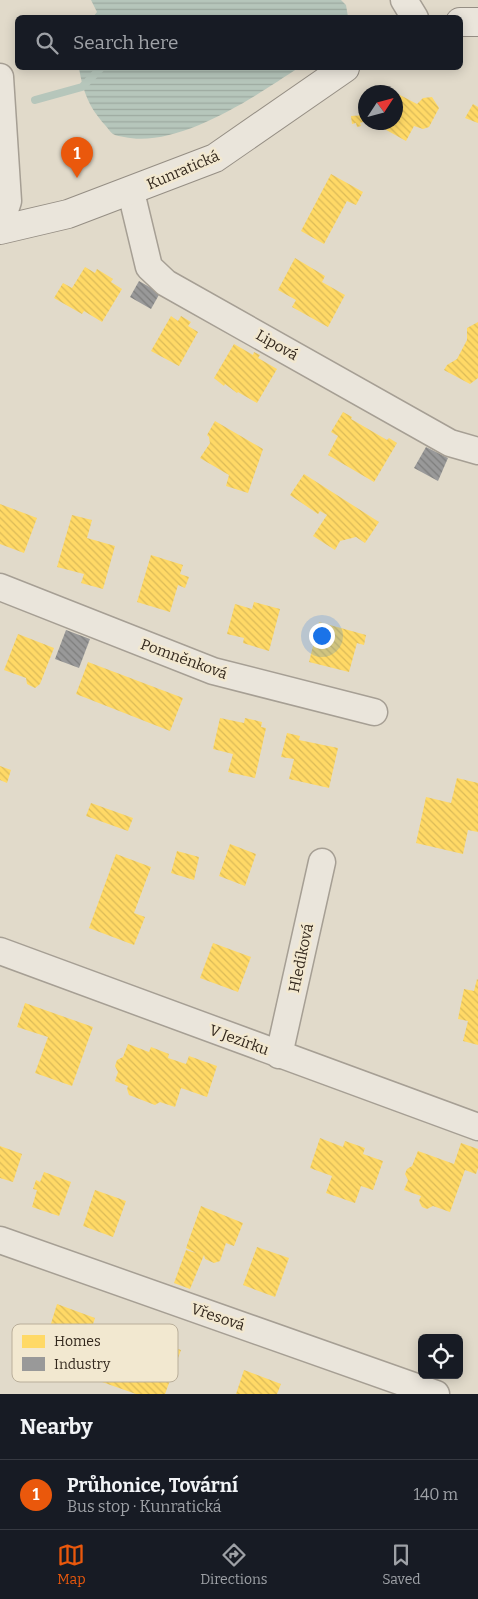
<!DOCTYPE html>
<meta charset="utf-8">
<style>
:root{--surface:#171b24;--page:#242831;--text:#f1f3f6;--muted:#9ea1a6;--line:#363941;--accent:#ea580c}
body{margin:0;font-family:Bitter,serif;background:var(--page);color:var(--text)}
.controls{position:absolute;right:15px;bottom:15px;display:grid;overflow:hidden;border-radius:8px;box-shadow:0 2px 12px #0003}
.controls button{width:45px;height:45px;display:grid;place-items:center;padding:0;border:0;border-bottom:1px solid var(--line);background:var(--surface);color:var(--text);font:25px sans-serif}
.compass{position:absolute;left:358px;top:85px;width:45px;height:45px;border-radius:50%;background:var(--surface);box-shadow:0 2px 12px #0003;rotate:54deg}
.you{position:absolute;left:321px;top:635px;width:18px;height:18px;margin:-12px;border:4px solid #fff;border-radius:50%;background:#1a73e8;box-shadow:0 0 0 8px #1a73e833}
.badge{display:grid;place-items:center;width:32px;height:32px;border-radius:50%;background:var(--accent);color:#fff;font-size:16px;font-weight:700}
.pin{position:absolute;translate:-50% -41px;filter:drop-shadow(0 1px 2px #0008)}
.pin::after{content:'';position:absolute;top:26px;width:18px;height:15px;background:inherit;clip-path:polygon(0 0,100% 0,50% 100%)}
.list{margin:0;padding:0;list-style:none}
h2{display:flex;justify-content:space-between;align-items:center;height:65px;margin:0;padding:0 20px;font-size:21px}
h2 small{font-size:16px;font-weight:400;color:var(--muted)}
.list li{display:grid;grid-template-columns:32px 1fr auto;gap:15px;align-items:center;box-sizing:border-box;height:70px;padding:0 20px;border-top:1px solid var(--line)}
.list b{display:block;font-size:19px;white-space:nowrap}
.list p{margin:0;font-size:16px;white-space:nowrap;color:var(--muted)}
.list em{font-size:16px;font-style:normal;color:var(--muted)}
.icon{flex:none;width:28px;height:28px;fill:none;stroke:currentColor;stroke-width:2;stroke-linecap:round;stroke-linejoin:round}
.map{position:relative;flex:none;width:478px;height:1394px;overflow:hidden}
.search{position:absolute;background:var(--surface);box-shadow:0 2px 12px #0003;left:15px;right:15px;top:15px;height:55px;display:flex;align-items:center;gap:12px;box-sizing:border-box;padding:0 18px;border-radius:8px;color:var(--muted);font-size:19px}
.sheet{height:135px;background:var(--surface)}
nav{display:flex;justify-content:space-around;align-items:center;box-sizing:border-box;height:70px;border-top:1px solid var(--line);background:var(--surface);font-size:14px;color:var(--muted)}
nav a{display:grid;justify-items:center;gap:2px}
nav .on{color:var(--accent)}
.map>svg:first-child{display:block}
.water{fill:url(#water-rules)}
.homes{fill:url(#homes-back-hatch)}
.industry{fill:url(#industry-back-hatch)}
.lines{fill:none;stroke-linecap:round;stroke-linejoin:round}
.stream{stroke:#b6c6bb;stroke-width:8}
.street-casing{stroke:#a69f94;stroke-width:29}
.secondary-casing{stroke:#958e84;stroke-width:30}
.street{stroke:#eae5db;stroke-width:26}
.secondary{stroke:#eae5db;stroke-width:28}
.labels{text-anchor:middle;stroke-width:5;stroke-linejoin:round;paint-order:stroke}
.street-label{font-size:15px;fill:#33281d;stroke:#f2e8d0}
.key{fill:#f2e8d0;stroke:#b9ae9a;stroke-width:1}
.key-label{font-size:14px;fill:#33281d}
</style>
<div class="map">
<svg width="478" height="1394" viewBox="0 0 478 1394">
<defs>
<pattern id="water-rules" width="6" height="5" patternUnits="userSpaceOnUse" patternTransform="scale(1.25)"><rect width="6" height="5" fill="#b6c6bb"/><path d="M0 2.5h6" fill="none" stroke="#9daaa0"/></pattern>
<pattern id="homes-back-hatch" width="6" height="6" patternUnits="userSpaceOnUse" patternTransform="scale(1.25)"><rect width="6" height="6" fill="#ffd966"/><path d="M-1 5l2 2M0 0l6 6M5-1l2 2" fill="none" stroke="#dbba58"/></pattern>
<pattern id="industry-back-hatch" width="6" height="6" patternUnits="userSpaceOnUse" patternTransform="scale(1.25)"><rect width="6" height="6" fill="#999"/><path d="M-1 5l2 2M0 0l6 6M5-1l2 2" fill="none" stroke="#7d7d7c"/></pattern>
</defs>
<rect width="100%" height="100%" fill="#e1daca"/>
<g class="water">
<polygon points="91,0 341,0 346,5 348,17 93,17 97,12"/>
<path d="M79 68H298C256 96 178 149 124 137 121 136 116 136 113 134 110 132 108 128 105 125 89 107 83 92 79 68Z"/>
</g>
<g class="homes">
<polygon points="396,93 417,104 423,98 432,97 439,108 429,127 423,129 414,126 406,141 372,122 396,122"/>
<polygon points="473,104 478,107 478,123 465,118"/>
<polygon points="366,115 366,121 360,123 361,126 357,127 356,123 352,124 351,116"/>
<polygon points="331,174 363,192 356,205 347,201 324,244 301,231"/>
<polygon points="295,258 325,276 322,282 345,295 328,327 292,307 296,300 278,290"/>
<polygon points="85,267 95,273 97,269 113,279 111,282 122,289 102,322 84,311 82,314 54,298 63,283 72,288"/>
<polygon points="171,316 178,321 181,316 191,322 188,326 198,332 179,366 151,351"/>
<polygon points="478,322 478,378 470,384 444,370 447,365 457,359 467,340 467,328"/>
<polygon points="234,344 253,355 254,352 260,355 258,358 277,369 257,403 238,392 237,393 225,384 224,386 214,378"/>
<polygon points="343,412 352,417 351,419 387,440 389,438 397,443 374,482 328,455 338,436 331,432"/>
<polygon points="215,421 263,449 248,493 226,486 229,475 200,458 210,443 209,437 207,435"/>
<polygon points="304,474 379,522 365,543 356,537 340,541 335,550 313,536 327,515 320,511 318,514 290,495"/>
<polygon points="0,504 37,518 24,553 0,544"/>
<polygon points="72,515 92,520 87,538 115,546 103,589 81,583 84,574 57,567"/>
<polygon points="151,555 183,565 180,574 189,577 185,588 178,585 170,612 137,602"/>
<polygon points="254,602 280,609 269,651 243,643 244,638 227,634 235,604 252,609"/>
<polygon points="319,622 366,635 364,645 357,643 349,672 309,662"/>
<polygon points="18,634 54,648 40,684 35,688 27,684 26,678 4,670"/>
<polygon points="88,662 183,698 170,731 76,694"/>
<polygon points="220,718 244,723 245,718 262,722 261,727 266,728 255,778 228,772 233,754 213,749"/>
<polygon points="287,733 300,736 299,740 338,748 329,788 289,779 294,759 281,757"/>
<polygon points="0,766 11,770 7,783 0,780"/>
<polygon points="457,778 478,783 478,832 468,830 463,854 416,843 426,797 451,803"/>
<polygon points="91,803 133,818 128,831 86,816"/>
<polygon points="230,844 256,854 245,886 219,876"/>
<polygon points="177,851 199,857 194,880 171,873"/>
<polygon points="116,854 151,867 134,913 145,917 134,945 89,928"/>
<polygon points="213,943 251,957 238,992 200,978"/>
<polygon points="477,979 478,980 478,1045 463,1041 468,1021 458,1019 464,989 474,991"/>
<polygon points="25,1003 93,1027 72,1086 35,1073 48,1037 17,1027"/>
<polygon points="128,1044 149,1052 151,1047 169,1054 168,1058 186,1064 189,1056 217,1066 207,1097 181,1088 175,1107 160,1102 155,1105 129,1095 127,1089 128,1086 115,1081 118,1072 115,1066 117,1060 123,1057"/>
<polygon points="320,1138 343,1147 345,1141 365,1148 363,1154 383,1161 373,1190 361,1186 355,1203 326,1193 332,1176 310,1168"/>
<polygon points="461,1143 478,1149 478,1168 476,1174 465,1170 450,1212 433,1206 427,1209 422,1207 419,1201 421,1196 404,1190 408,1180 405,1174 407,1169 412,1166 418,1151 454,1164"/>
<polygon points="0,1146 22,1154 13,1182 0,1178"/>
<polygon points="44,1172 71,1182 59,1216 32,1207 37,1190 33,1189 36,1180 40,1182"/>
<polygon points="95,1190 126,1201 113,1237 83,1226"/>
<polygon points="201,1206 243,1223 234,1246 226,1243 220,1261 214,1263 205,1259 204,1255 190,1289 174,1283 186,1250 196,1253 186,1248"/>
<polygon points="257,1247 289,1258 275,1297 243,1285"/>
<polygon points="57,1304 95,1318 80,1365 61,1359 65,1347 46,1340"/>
<polygon points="154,1341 181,1350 165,1394 136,1394 102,1382 112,1352 146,1364"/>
<polygon points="244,1370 281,1384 277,1394 236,1394"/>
</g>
<g class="industry">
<polygon points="139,281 160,293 151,309 130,297"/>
<polygon points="426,447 448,458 438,481 414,468"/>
<polygon points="66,630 90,639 79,668 55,659"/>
</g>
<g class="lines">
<polyline class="stream" points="35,100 82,87 101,68"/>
<defs>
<g id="street">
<polyline points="404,0 415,18"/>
<polyline points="0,77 8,201 0,226"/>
<polyline points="131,192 149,267 166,283 450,443 478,451"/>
<polyline points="0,587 213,671 374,712"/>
<polyline points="0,951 478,1127"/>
<polyline points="279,1055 322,862"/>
<polyline points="0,1240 436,1394"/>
</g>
<g id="secondary">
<polyline points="460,22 478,22"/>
<polyline points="0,230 68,214 215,158 345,68"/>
</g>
</defs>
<use href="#street" class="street-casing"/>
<use href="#secondary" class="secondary-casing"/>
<use href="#street" class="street"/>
<use href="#secondary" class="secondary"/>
</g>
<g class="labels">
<g class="street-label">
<text transform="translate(183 170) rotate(-23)" y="5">Kunratická</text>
<text transform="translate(277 345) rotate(30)" y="5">Lipová</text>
<text transform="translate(184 659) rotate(20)" y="5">Pomněnková</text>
<text transform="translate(301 958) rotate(-78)" y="5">Hledíková</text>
<text transform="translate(239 1040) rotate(20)" y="5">V Jezírku</text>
<text transform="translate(218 1317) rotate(19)" y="5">Vřesová</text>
</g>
</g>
<rect x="12" y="1324" width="166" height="58" rx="8" class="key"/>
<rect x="22" y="1335" width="23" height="13" fill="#ffd966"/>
<rect x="22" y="1357" width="23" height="14" fill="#999"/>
<g class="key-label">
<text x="54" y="1346">Homes</text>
<text x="54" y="1369">Industry</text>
</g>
</svg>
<div class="controls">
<button><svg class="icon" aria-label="locate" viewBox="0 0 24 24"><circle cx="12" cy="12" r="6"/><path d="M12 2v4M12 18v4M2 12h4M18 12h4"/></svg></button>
</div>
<svg class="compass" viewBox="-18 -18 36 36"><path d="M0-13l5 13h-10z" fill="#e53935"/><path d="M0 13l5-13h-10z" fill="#9ea1a6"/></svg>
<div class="you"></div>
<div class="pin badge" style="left:77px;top:178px">1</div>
<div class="search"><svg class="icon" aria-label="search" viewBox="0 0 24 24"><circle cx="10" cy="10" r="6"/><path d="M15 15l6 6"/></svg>Search here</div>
</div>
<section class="sheet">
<h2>Nearby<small></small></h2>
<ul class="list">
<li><span class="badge">1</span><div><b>Průhonice, Tovární</b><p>Bus stop · Kunratická</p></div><em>140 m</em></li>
</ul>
</section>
<nav>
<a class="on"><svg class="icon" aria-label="map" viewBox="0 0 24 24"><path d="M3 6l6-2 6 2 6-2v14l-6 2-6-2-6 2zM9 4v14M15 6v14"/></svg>Map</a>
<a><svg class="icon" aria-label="directions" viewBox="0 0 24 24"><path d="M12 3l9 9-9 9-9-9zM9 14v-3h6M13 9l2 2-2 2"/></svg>Directions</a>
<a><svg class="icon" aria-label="saved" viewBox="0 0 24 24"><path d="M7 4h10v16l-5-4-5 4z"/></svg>Saved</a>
</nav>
